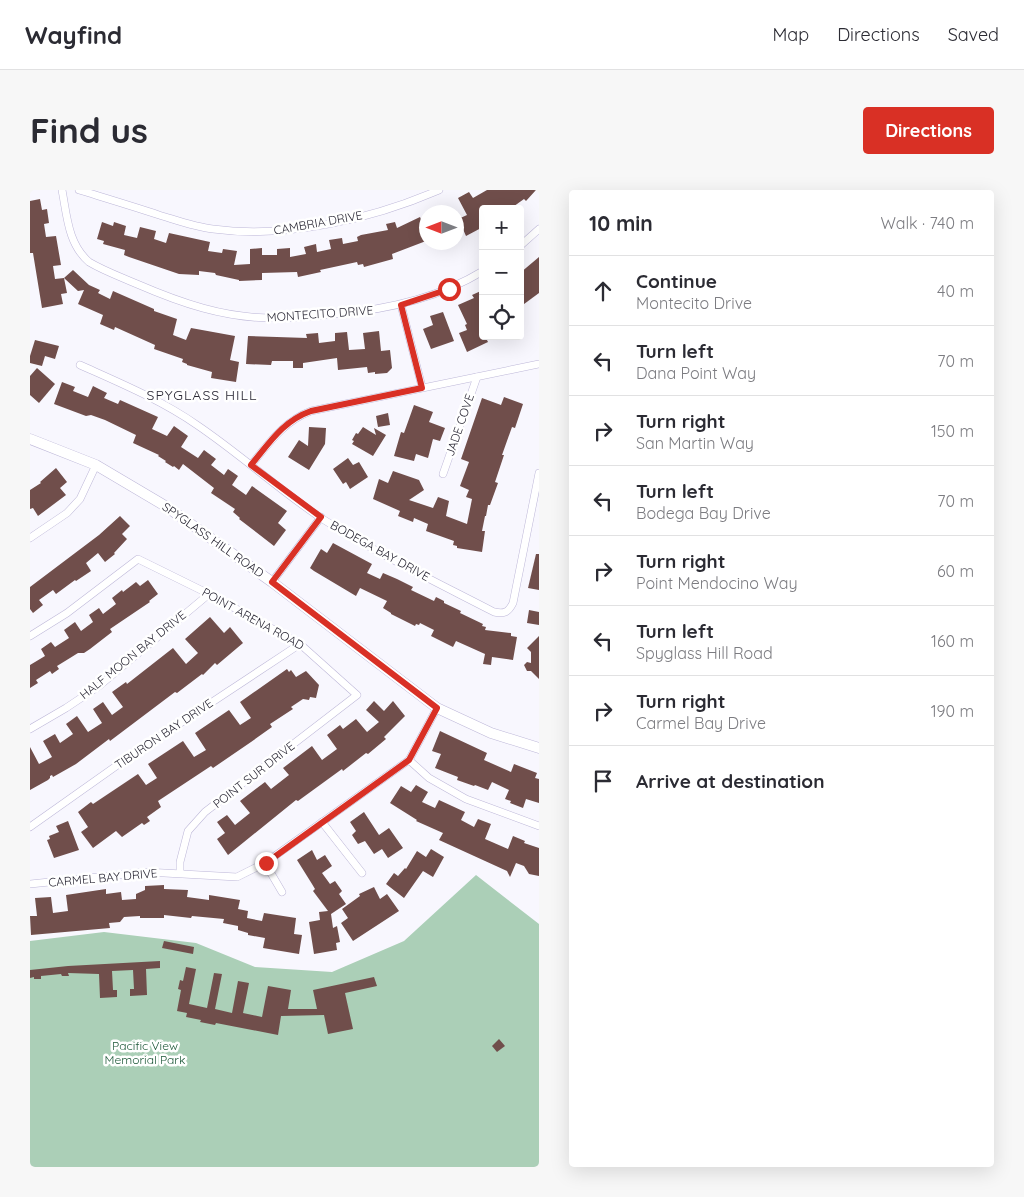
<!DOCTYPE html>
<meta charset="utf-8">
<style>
:root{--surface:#fff;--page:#f7f7f7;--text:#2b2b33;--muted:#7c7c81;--line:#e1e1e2;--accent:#d93025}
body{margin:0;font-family:Quicksand,sans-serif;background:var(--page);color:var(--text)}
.controls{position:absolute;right:15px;top:15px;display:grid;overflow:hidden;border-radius:5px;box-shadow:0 5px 20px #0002}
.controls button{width:45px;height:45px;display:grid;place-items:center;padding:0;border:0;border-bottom:1px solid var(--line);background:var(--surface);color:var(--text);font:25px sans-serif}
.compass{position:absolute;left:389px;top:15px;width:45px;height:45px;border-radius:50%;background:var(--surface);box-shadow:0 5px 20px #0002;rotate:270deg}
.stop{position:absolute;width:15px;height:15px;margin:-11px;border:4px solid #d93025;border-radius:50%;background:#fff}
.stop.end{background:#d93025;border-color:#fff;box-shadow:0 1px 5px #0008}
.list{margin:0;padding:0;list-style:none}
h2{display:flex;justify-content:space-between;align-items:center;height:65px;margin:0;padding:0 20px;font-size:21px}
h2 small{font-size:16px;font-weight:400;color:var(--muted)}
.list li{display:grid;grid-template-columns:32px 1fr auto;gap:15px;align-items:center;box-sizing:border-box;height:70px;padding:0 20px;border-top:1px solid var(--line)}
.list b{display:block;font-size:19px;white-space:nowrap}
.list p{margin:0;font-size:16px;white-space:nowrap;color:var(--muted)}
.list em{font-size:16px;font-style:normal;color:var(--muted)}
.icon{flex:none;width:28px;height:28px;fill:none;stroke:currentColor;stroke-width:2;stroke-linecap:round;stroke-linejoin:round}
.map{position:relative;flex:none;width:509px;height:977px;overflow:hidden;border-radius:5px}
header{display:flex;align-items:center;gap:30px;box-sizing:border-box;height:70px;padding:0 25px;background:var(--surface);border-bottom:1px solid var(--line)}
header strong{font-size:24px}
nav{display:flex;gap:28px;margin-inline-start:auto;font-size:18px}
.intro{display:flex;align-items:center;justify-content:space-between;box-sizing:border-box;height:120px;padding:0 30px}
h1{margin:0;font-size:35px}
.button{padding:12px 22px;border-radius:5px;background:var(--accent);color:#fff;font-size:18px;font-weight:700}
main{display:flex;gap:30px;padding:0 30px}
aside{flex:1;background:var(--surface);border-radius:5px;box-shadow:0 5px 20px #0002}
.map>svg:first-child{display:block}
.green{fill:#abcfb7}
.building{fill:#704e4b}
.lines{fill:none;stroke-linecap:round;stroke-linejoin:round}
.minor-casing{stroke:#bdb7d8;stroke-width:8}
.secondary-casing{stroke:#bdb7d8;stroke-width:11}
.minor{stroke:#fff;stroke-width:7}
.secondary{stroke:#fff;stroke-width:10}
.route{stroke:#d93025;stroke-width:6}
.labels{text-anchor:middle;stroke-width:5;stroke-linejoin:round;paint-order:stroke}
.street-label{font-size:12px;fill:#2a2835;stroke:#fff}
.park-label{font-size:12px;fill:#195535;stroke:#fff}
.neighbourhood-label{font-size:14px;letter-spacing:1px;fill:#2a2835;stroke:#fff}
</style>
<header>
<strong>Wayfind</strong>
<nav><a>Map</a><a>Directions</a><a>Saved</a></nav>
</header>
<div class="intro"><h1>Find us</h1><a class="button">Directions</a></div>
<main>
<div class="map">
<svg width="509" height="977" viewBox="0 0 509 977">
<rect width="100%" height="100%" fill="#f8f7fe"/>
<polygon class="green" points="446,685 509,734 509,977 0,977 0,751 74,742 166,753 225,777 302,782 374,751"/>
<g class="building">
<polygon points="457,0 506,0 496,11 494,9 480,19 453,19 453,37 436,46 432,37 426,39 426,30 437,25 428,8 439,2 443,8"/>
<polygon points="10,9 12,20 17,19 19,33 14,34 16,47 26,46 31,75 23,76 25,89 34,88 37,103 31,104 33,114 12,118 3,63 0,63 0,11"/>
<polygon points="390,27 396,41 396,51 362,64 363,69 334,77 333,74 328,75 327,72 290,80 291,82 268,87 267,82 232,83 232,90 209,91 209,90 186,85 185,83 169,81 169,85 149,84 99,67 94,65 95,60 73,54 74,51 67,49 72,32 83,36 84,32 96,36 94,45 107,48 110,37 126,41 124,49 136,53 139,43 180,52 178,61 192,63 193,59 207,61 204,75 220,74 220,59 232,58 232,65 247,65 247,59 260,58 260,67 276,64 274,57 286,54 287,62 301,59 299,50 312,48 313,54 328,51 327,47 331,45 358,40 356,34 365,32 367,38"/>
<polygon points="509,67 509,103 490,117 490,83"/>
<polygon points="43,80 59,95 70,100 68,103 80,109 83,101 124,119 124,121 147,129 143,145 156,150 161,138 205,146 200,170 209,172 206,192 181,188 182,182 157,175 157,174 152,172 153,169 124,159 125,155 85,137 84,140 70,134 73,125 48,114 54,100 48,101 34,88"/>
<polygon points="453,100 453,136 451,137 453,146 455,146 458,152 437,162 429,143 437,140 435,135 437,134 428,115 444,108 442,105"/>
<polygon points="413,122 424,151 401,159 393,139 403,135 400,126"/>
<polygon points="349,141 351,161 360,160 362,178 357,183 345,184 345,182 338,183 337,177 308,180 307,168 273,173 273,178 263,178 263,171 242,171 241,175 216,174 218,146 277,148 276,144 288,143 289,153 305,151 305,143 317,142 319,160 335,159 333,143"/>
<polygon points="5,150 29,156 25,169 15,166 12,176 0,173 0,166"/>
<polygon points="7,178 25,194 9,213 0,205 0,186"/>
<polygon points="32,192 45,197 43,201 58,207 63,196 77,203 74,208 88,214 90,210 128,227 122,239 137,246 144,236 158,246 151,257 168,268 174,260 186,269 181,275 194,285 198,279 208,286 202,295 216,305 222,296 257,321 248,333 256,340 244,356 209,329 210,328 203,322 205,319 181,303 184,298 153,274 149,280 144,276 143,277 135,272 136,271 128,266 129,265 103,253 106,245 75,230 61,225 56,226 24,214"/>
<polygon points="474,207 493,214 485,238 482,237 472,265 474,265 465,292 468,293 460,315 458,315 456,326 455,326 452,341 455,341 452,362 427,358 427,356 423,355 424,351 396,341 398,334 384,328 383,332 368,326 370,321 343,309 349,289 358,293 363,281 389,290 394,300 379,310 403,318 408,307 419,311 416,326 437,334 442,309 436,307 439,300 430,296 439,272 431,269 452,208 471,215"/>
<polygon points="384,215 403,222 399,232 415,238 410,251 403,249 398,268 386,264 384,271 364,266 371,242 374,243"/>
<polygon points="358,223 360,235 348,237 346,226"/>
<polygon points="279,237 296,238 295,254 279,280 258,267 269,250 278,256"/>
<polygon points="333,237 346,245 344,238 356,245 343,266 322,254 324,251 322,250 326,243 328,244"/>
<polygon points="318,268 323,275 329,272 338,287 320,299 316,292 313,294 303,279"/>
<polygon points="26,278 37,292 30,298 36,305 8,326 3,318 0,319 0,300 11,293 10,292"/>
<polygon points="90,326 100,336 92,344 97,349 84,363 85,364 75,372 68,363 56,373 61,381 46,391 45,390 26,404 23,400 9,410 13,415 3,423 0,419 0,397 69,345"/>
<polygon points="303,353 342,374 337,383 350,389 353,383 367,389 383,397 381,400 404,411 406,407 414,411 414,413 431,421 430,423 453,434 452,436 456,437 455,440 481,443 481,446 487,447 483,470 462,467 461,475 453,474 455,464 426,451 423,457 401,446 404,440 390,433 389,435 386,434 385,436 361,424 361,423 353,418 357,411 330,398 326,406 284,381 280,378 291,359 297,363"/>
<polygon points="506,364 509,364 509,400 498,398"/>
<polygon points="118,390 128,404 119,411 120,412 80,439 82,442 60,459 54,463 48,463 40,468 27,476 29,479 22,484 20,481 6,490 8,493 0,498 0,475 15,466 11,459 21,452 25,457 39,448 34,440 45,432 51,441 63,432 59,425 69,418 73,424 86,414 82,408 92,400 93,402 106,392 110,396"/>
<polygon points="499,420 509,422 509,435 497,433"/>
<polygon points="180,427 194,443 200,437 213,453 187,475 185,473 173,485 172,484 147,503 145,502 80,551 79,549 46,574 23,587 22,585 20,586 20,588 18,590 0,600 0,557 9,574 22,567 13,551 25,544 30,553 43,544 36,534 47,526 58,542 72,533 63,519 73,512 82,525 93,517 82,502 96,492 97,494 143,458 156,474 168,463 155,449"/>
<polygon points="509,446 509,489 501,481 497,481 494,475 497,472 501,473 501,462 497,458"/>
<polygon points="257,479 259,482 261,480 266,487 276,481 289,495 286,508 280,507 279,510 273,509 261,517 263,519 240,534 242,537 221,552 183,578 181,576 128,611 131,617 117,627 120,631 114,635 112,633 92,647 86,641 63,658 51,642 58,637 48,622 61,612 63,614 108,584 116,595 127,588 118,574 153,551 164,567 176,560 165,543 199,520 210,535 221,528 210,512"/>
<polygon points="344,511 354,521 363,511 375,526 354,547 356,549 338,564 336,563 313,581 312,579 268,611 266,610 198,665 187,649 195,643 187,632 197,625 205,635 220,623 210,611 235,592 241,599 259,585 253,578 282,556 292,570 307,559 297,545 310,535 313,539 326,529 337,542 349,532 336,520"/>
<polygon points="410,541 457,563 454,570 481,582 484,574 507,583 505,588 509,589 509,613 496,609 493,618 480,613 481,611 475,609 479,600 462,592 458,600 445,595 444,596 427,590 428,587 405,578 411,564 402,561"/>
<polygon points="386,595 398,602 392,612 405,618 409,610 435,622 431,630 444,637 448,629 461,634 455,649 478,659 483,646 495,651 494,653 509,658 509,686 499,684 494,676 486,673 480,687 477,681 409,650 413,643 386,631 387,630 360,613 371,596 381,602"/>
<polygon points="334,622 349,645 359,638 373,658 358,668 352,659 344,664 335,651 328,654 322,645 326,641 320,632"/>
<polygon points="38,631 49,660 24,668 17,650 20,649 19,646 29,642 26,636"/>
<polygon points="401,659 414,667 403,687 393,681 374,708 356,694 364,683 368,686 375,678 376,679 387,661 396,667"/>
<polygon points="282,660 287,670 295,665 302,676 292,683 300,694 305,691 312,701 309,704 316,714 301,724 303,738 307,736 310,752 306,753 307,760 284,764 279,732 290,730 289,722 298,721 283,701 285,699 282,694 267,670"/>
<polygon points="134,695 134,699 158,700 157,707 179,710 179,705 210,710 208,719 218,721 217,728 232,731 234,723 266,728 264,744 272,745 269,764 233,758 235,748 218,745 218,743 208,740 208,736 193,733 194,729 162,726 161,728 134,725 134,728 110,728 110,726 94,727 90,732 79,733 80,738 1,745 0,726 7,726 5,708 21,707 23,723 38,721 36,705 76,699 76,704 91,702 92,710 106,709 106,704 115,700 115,696"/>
<polygon points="344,697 350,709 357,704 369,721 323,751 311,733 318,728 312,719 330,706 329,704"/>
<polygon points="134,751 164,757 163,764 132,758"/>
<polygon points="130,771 130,778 116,779 117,805 100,806 100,799 104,799 103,780 82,781 83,800 87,800 87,807 70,808 69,784 38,783 39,786 32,786 31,784 11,786 11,789 4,789 4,787 0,788 0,780 38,776"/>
<polygon points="156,777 166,779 159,814 177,818 184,783 192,784 185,819 202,823 208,791 219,793 213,823 232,827 238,796 261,800 258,819 287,819 283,800 344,787 347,796 315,803 323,839 298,844 294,825 251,826 248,845 186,833 185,835 170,832 171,830 156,827 157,823 147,821 151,800 148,799 150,790 153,791"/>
<polygon points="469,849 475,856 467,862 462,856"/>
</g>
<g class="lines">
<defs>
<g id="minor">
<path d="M32 0C37 26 38 54 59 72 74 81 91 87 107 94 151 113 194 128 243 128 263 128 284 126 304 124 356 120 407 109 453 81"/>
<path d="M49 0C75 8 102 16 129 25 146 30 165 37 183 39 256 49 342 29 409 0"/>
<polyline points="490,56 509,39"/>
<polyline points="371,115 392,197"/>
<path d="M50 175C90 193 131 210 167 235 210 264 248 299 291 328 346 363 406 392 464 422 474 424 478 423 483 413L509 283"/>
<path d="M221 275C239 253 254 231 281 221L509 174"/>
<polyline points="413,284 447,187"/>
<polyline points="0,348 37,323 50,309 66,275"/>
<polyline points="242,392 291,327"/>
<polyline points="0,446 37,423 108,369 179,404 270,454 327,505 175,622 158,641 150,672 150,683"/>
<polyline points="0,539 36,518 69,496 179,404"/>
<polyline points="379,570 399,588 436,609 509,636"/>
<polyline points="292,632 332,683"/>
<polyline points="0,637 96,569 270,454"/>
<polyline points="235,673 252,702"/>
<polyline points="0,694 116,682 207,687 235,673 379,570 407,518"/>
</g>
<polyline id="secondary" points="0,249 66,275 137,317 242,392 407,518 461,543 509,558"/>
</defs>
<use href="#minor" class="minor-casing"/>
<use href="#secondary" class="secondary-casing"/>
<use href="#minor" class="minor"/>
<use href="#secondary" class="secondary"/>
</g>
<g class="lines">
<path class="route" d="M236 673 379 570 407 518 242 392 291 327 221 275C240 252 253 231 281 221L392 198 371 115 419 99"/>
</g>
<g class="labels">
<g class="street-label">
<text transform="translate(288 33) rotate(-10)" y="4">CAMBRIA DRIVE</text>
<text transform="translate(290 124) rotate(-4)" y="4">MONTECITO DRIVE</text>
<text transform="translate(430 235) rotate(-71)" y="4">JADE COVE</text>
<text transform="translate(183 350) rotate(35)" y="4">SPYGLASS HILL ROAD</text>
<text transform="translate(350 361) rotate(29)" y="4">BODEGA BAY DRIVE</text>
<text transform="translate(223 429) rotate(29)" y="4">POINT ARENA ROAD</text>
<text transform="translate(103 465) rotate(-39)" y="4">HALF MOON BAY DRIVE</text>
<text transform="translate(134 544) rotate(-34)" y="4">TIBURON BAY DRIVE</text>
<text transform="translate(224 585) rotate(-38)" y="4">POINT SUR DRIVE</text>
<text transform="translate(73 688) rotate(-5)" y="4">CARMEL BAY DRIVE</text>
</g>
<g class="park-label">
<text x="115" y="860">Pacific View<tspan x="115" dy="14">Memorial Park</tspan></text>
</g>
<g class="neighbourhood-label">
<text x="172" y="210">SPYGLASS HILL</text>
</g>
</g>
</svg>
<div class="controls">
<button>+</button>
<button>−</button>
<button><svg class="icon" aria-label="locate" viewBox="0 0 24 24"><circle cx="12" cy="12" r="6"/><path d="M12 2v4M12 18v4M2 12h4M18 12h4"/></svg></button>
</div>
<svg class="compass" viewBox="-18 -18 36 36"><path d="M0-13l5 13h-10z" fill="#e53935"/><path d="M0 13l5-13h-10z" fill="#7c7c81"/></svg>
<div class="stop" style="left:419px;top:99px"></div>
<div class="stop end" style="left:236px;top:673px"></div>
</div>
<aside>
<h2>10 min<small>Walk · 740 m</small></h2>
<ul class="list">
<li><svg class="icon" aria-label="ahead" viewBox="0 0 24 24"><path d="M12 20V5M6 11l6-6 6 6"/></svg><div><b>Continue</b><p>Montecito Drive</p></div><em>40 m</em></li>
<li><svg class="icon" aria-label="left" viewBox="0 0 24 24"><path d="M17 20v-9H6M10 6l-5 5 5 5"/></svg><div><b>Turn left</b><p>Dana Point Way</p></div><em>70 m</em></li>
<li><svg class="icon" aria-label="right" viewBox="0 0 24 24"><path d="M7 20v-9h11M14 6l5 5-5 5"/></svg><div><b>Turn right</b><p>San Martin Way</p></div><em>150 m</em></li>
<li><svg class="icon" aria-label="left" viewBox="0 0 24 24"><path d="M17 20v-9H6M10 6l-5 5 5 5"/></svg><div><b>Turn left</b><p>Bodega Bay Drive</p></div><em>70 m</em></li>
<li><svg class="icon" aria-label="right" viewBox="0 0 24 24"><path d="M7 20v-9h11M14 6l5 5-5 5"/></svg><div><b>Turn right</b><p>Point Mendocino Way</p></div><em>60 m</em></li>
<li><svg class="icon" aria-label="left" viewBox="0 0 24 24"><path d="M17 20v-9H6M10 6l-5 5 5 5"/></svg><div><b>Turn left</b><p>Spyglass Hill Road</p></div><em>160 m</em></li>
<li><svg class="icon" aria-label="right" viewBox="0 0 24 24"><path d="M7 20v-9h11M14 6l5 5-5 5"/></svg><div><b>Turn right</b><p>Carmel Bay Drive</p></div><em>190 m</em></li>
<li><svg class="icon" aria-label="arrive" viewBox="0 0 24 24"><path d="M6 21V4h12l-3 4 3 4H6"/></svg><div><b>Arrive at destination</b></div></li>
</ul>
</aside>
</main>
